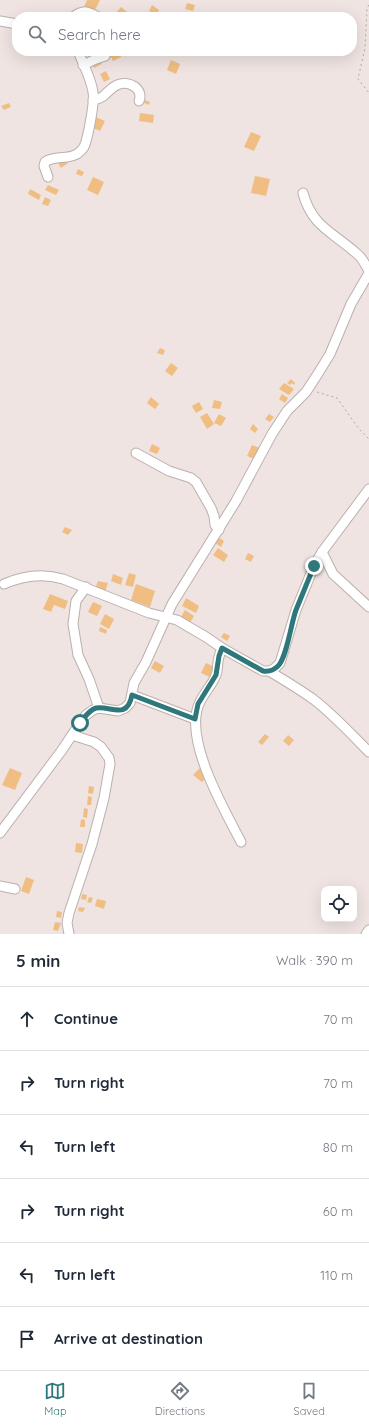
<!DOCTYPE html>
<meta charset="utf-8">
<style>
:root{--surface:#fff;--page:#f2f2f3;--text:#1f2937;--muted:#747a83;--line:#e0e1e3;--accent:#2e777b}
body{margin:0;font-family:Quicksand,sans-serif;background:var(--page);color:var(--text)}
.controls{position:absolute;right:12px;bottom:12px;display:grid;overflow:hidden;border-radius:8px;box-shadow:0 4px 16px #0002}
.controls button{width:36px;height:36px;display:grid;place-items:center;padding:0;border:0;border-bottom:1px solid var(--line);background:var(--surface);color:var(--text);font:20px sans-serif}
.stop{position:absolute;width:12px;height:12px;margin:-9px;border:3px solid #2e777b;border-radius:50%;background:#fff}
.stop.end{background:#2e777b;border-color:#fff;box-shadow:0 1px 4px #0008}
.list{margin:0;padding:0;list-style:none}
h2{display:flex;justify-content:space-between;align-items:center;height:52px;margin:0;padding:0 16px;font-size:17px}
h2 small{font-size:13px;font-weight:400;color:var(--muted)}
.list li{display:grid;grid-template-columns:26px 1fr auto;gap:12px;align-items:center;box-sizing:border-box;height:64px;padding:0 16px;border-top:1px solid var(--line)}
.list b{display:block;font-size:15px;white-space:nowrap}
.list em{font-size:13px;font-style:normal;color:var(--muted)}
.icon{flex:none;width:22px;height:22px;fill:none;stroke:currentColor;stroke-width:2;stroke-linecap:round;stroke-linejoin:round}
.map{position:relative;flex:none;width:369px;height:934px;overflow:hidden}
.search{position:absolute;background:var(--surface);box-shadow:0 4px 16px #0002;left:12px;right:12px;top:12px;height:44px;display:flex;align-items:center;gap:10px;box-sizing:border-box;padding:0 14px;border-radius:16px;color:var(--muted);font-size:15px}
.sheet{height:436px;background:var(--surface)}
nav{display:flex;justify-content:space-around;align-items:center;box-sizing:border-box;height:56px;border-top:1px solid var(--line);background:var(--surface);font-size:11px;color:var(--muted)}
nav a{display:grid;justify-items:center;gap:2px}
nav .on{color:var(--accent)}
.map>svg:first-child{display:block}
.building{fill:#f0be83}
.lines{fill:none;stroke-linecap:round;stroke-linejoin:round}
.minor-casing{stroke:#bab0ad;stroke-width:11}
.path{stroke:#b0a7a4;stroke-width:1;stroke-dasharray:2 3;stroke-linecap:butt}
.minor{stroke:#fff;stroke-width:9}
.route{stroke:#2e777b;stroke-width:5}
</style>
<div class="map">
<svg width="369" height="934" viewBox="0 0 369 934">
<rect width="100%" height="100%" fill="#efe4e1"/>
<g class="building">
<polygon points="87,0 100,0 94,12 84,7"/>
<polygon points="187,3 195,5 193,11 185,9"/>
<polygon points="152,5 159,10 156,15 149,11"/>
<polygon points="121,7 127,12 123,17 119,17 115,14"/>
<polygon points="109,51 127,51 121,54 121,57 113,61 111,57 109,59 107,55 110,54"/>
<polygon points="99,59 102,64 94,68 91,62"/>
<polygon points="171,60 180,64 176,74 167,70"/>
<polygon points="106,71 110,79 104,82 100,74"/>
<polygon points="145,100 150,102 149,105 144,103"/>
<polygon points="9,103 11,107 4,110 1,106"/>
<polygon points="140,113 154,115 153,123 139,121"/>
<polygon points="96,117 105,121 100,131 91,127"/>
<polygon points="251,132 261,136 254,151 244,147"/>
<polygon points="65,159 68,163 61,168 58,163"/>
<polygon points="78,169 84,172 82,176 76,174"/>
<polygon points="255,176 270,179 266,196 251,193"/>
<polygon points="93,177 104,182 98,195 87,190"/>
<polygon points="48,185 59,190 56,195 45,190"/>
<polygon points="30,189 41,195 39,200 28,194"/>
<polygon points="45,197 51,200 48,206 42,204"/>
<polygon points="160,348 165,350 163,355 157,353"/>
<polygon points="171,363 178,368 172,376 165,371"/>
<polygon points="291,379 295,383 294,385 292,383 290,385 287,383"/>
<polygon points="284,383 294,389 289,395 279,389"/>
<polygon points="282,394 288,398 285,403 279,399"/>
<polygon points="151,397 159,404 155,409 147,403"/>
<polygon points="214,400 222,402 220,409 212,408"/>
<polygon points="199,402 203,409 196,413 192,406"/>
<polygon points="207,413 214,424 207,429 200,417"/>
<polygon points="219,414 226,418 221,426 214,423"/>
<polygon points="269,414 274,417 270,422 265,419"/>
<polygon points="253,424 258,429 255,433 250,429"/>
<polygon points="152,444 160,448 157,454 149,451"/>
<polygon points="252,445 262,449 257,460 247,456"/>
<polygon points="65,527 72,530 68,535 62,532"/>
<polygon points="218,537 224,541 221,547 215,543"/>
<polygon points="218,548 228,555 224,562 213,555"/>
<polygon points="248,553 254,556 251,562 245,559"/>
<polygon points="129,573 136,575 133,587 125,585"/>
<polygon points="113,574 123,578 121,585 111,581"/>
<polygon points="98,581 108,583 105,592 95,589"/>
<polygon points="136,584 155,591 150,607 131,600"/>
<polygon points="50,594 68,601 65,609 54,605 51,612 43,609"/>
<polygon points="186,598 199,606 196,613 182,606"/>
<polygon points="93,602 102,606 97,616 88,612"/>
<polygon points="185,610 194,616 190,623 181,617"/>
<polygon points="105,614 114,619 109,629 100,624"/>
<polygon points="100,627 107,630 106,634 99,631"/>
<polygon points="224,633 230,636 227,641 221,637"/>
<polygon points="155,661 164,666 160,673 151,668"/>
<polygon points="206,663 217,668 212,678 201,673"/>
<polygon points="265,734 269,737 262,745 258,742"/>
<polygon points="288,735 294,740 289,746 283,741"/>
<polygon points="10,768 22,773 15,790 2,785"/>
<polygon points="200,768 208,775 202,782 193,775"/>
<polygon points="89,786 94,787 93,794 88,793"/>
<polygon points="88,796 92,797 91,805 87,805"/>
<polygon points="84,808 88,809 87,818 83,817"/>
<polygon points="81,819 85,820 85,827 80,827"/>
<polygon points="76,843 83,844 82,853 75,852"/>
<polygon points="26,877 34,880 29,894 21,891"/>
<polygon points="82,894 87,895 86,900 81,899"/>
<polygon points="89,897 93,898 91,903 87,902"/>
<polygon points="97,899 106,901 104,909 95,906"/>
<polygon points="79,907 85,908 83,912 78,911"/>
<polygon points="57,911 62,912 61,918 56,917"/>
<polygon points="55,922 61,923 58,931 53,930"/>
</g>
<g class="lines">
<defs>
<g id="minor">
<path d="M73 17C84 9 87 11 98 17"/>
<polyline points="0,21 17,24"/>
<polyline points="83,65 96,59 105,56"/>
<path d="M93 100C107 98 106 90 117 85 128 80 144 88 139 101"/>
<path d="M48 177 44 166 45 162C55 155 67 160 77 154 80 152 82 150 84 147 88 138 95 101 93 92 91 78 83 64 78 51"/>
<path d="M303 193C312 227 333 232 356 253 362 257 365 264 369 271"/>
<polyline points="136,453 169,471 191,478 196,482 211,508 214,516 215,525 219,530"/>
<polyline points="322,552 333,574 369,607"/>
<path d="M4 584C22 576 43 573 63 579L149 613 177 620 206 637 222 648 263 671H269L274 669 280 663 296 610 314 566 322 552 369 489"/>
<polyline points="86,587 76,601 73,624 78,655 89,679 99,708"/>
<path d="M222 648C220 653 218 658 218 663 217 667 218 671 216 675 211 688 200 696 197 710 188 747 224 809 241 842"/>
<path d="M269 671C284 680 299 689 313 699 334 715 351 734 369 752"/>
<polyline points="132,695 195,719"/>
<polyline points="0,833 62,750 80,723 86,715 93,710 99,708 118,711 125,708 130,703 134,683 146,662 172,604 236,501 272,434 287,411 306,392 319,372 330,354 351,304 369,273"/>
<polyline points="0,886 15,889"/>
<polyline points="69,934 67,923 69,913 92,844 104,798 110,764 109,758 101,747 94,742 72,735"/>
<polyline points="366,934 369,930"/>
</g>
</defs>
<use href="#minor" class="minor-casing"/>
<g class="path">
<polyline points="369,5 367,8 365,48 358,79 369,93"/>
<polyline points="317,392 337,398 359,429 369,439"/>
</g>
<use href="#minor" class="minor"/>
</g>
<g class="lines">
<path class="route" d="M80 723C84 718 89 710 96 708 110 705 127 721 132 695L195 719 198 704 216 675 219 656 222 648 263 671C269 672 274 670 278 666 287 657 291 623 296 610 302 595 308 581 314 566"/>
</g>
</svg>
<div class="controls">
<button><svg class="icon" aria-label="locate" viewBox="0 0 24 24"><circle cx="12" cy="12" r="6"/><path d="M12 2v4M12 18v4M2 12h4M18 12h4"/></svg></button>
</div>
<div class="stop" style="left:80px;top:723px"></div>
<div class="stop end" style="left:314px;top:566px"></div>
<div class="search"><svg class="icon" aria-label="search" viewBox="0 0 24 24"><circle cx="10" cy="10" r="6"/><path d="M15 15l6 6"/></svg>Search here</div>
</div>
<section class="sheet">
<h2>5 min<small>Walk · 390 m</small></h2>
<ul class="list">
<li><svg class="icon" aria-label="ahead" viewBox="0 0 24 24"><path d="M12 20V5M6 11l6-6 6 6"/></svg><div><b>Continue</b></div><em>70 m</em></li>
<li><svg class="icon" aria-label="right" viewBox="0 0 24 24"><path d="M7 20v-9h11M14 6l5 5-5 5"/></svg><div><b>Turn right</b></div><em>70 m</em></li>
<li><svg class="icon" aria-label="left" viewBox="0 0 24 24"><path d="M17 20v-9H6M10 6l-5 5 5 5"/></svg><div><b>Turn left</b></div><em>80 m</em></li>
<li><svg class="icon" aria-label="right" viewBox="0 0 24 24"><path d="M7 20v-9h11M14 6l5 5-5 5"/></svg><div><b>Turn right</b></div><em>60 m</em></li>
<li><svg class="icon" aria-label="left" viewBox="0 0 24 24"><path d="M17 20v-9H6M10 6l-5 5 5 5"/></svg><div><b>Turn left</b></div><em>110 m</em></li>
<li><svg class="icon" aria-label="arrive" viewBox="0 0 24 24"><path d="M6 21V4h12l-3 4 3 4H6"/></svg><div><b>Arrive at destination</b></div></li>
</ul>
</section>
<nav>
<a class="on"><svg class="icon" aria-label="map" viewBox="0 0 24 24"><path d="M3 6l6-2 6 2 6-2v14l-6 2-6-2-6 2zM9 4v14M15 6v14"/></svg>Map</a>
<a><svg class="icon" aria-label="directions" viewBox="0 0 24 24"><path d="M12 3l9 9-9 9-9-9zM9 14v-3h6M13 9l2 2-2 2"/></svg>Directions</a>
<a><svg class="icon" aria-label="saved" viewBox="0 0 24 24"><path d="M7 4h10v16l-5-4-5 4z"/></svg>Saved</a>
</nav>
